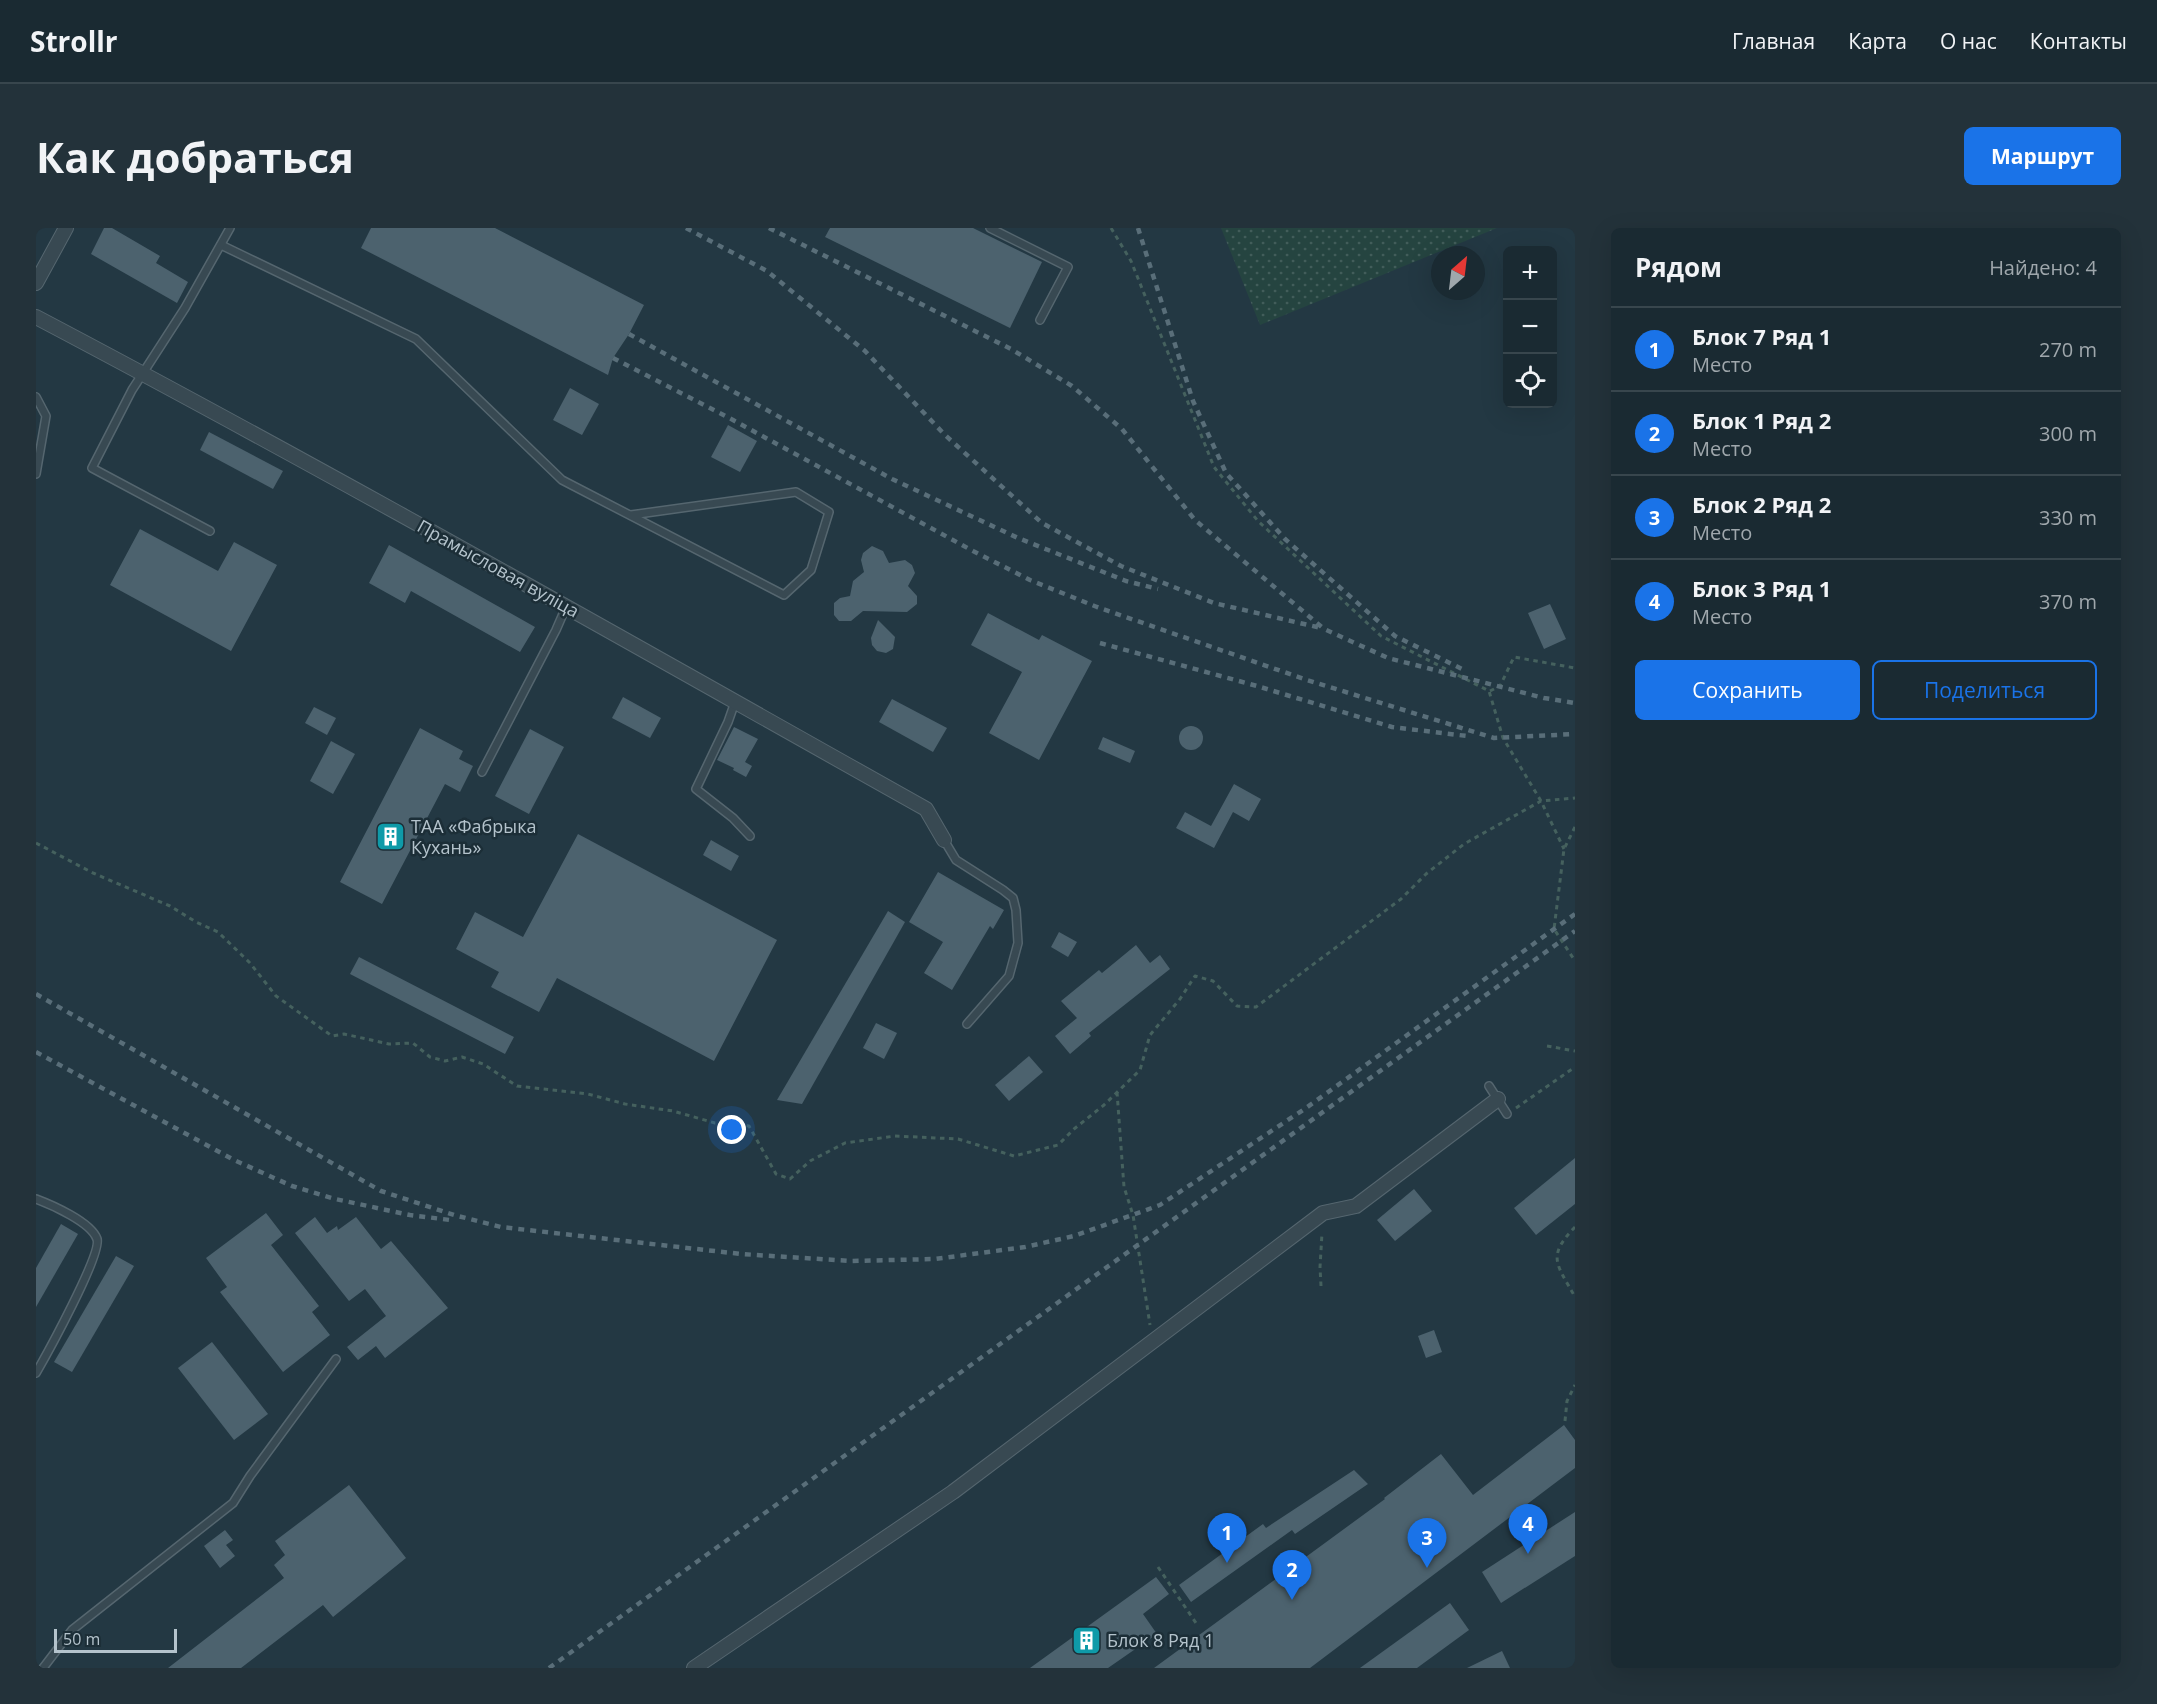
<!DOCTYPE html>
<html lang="ru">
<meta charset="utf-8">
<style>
:root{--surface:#1a2a32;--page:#23323a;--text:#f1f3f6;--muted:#9fa7ac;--line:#38464d;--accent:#1a73e8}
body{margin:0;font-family:"Open Sans",sans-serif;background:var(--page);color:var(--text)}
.controls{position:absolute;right:18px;top:18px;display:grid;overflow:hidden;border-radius:9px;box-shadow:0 6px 24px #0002}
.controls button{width:54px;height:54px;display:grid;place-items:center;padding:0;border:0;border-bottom:2px solid var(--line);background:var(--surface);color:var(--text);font:30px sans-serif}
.compass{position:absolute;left:1395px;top:18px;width:54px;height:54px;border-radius:50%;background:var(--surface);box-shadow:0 6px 24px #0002;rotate:28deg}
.scale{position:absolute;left:18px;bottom:15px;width:123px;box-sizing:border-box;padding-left:6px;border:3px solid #b4c3cc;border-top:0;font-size:16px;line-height:21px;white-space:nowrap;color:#b4c3cc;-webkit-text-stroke:4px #1c2e37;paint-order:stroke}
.you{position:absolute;left:696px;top:902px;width:21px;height:21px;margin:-15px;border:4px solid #fff;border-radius:50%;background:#1a73e8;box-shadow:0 0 0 9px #1a73e833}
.badge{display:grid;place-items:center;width:39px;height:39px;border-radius:50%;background:var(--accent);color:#fff;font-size:20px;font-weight:700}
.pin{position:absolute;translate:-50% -50px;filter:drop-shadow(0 2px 3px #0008)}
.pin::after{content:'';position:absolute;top:32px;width:21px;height:18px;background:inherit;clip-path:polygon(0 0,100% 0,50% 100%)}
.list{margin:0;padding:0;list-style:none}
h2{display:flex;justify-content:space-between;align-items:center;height:78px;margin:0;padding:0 24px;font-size:26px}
h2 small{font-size:20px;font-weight:400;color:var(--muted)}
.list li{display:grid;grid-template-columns:39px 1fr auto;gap:18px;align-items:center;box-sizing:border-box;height:84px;padding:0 24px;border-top:2px solid var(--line)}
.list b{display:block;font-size:22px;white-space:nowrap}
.list p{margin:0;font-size:20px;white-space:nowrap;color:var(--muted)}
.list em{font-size:20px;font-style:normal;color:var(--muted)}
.actions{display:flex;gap:12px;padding:18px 24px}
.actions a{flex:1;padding:14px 0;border:2px solid var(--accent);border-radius:9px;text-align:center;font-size:21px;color:var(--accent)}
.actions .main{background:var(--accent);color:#fff}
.icon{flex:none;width:33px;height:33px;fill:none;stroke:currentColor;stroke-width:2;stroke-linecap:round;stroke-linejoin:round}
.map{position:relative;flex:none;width:1539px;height:1440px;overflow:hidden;border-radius:9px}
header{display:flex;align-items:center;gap:36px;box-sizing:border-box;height:84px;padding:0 30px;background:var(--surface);border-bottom:2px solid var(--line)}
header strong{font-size:28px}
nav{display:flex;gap:33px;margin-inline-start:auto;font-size:21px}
.intro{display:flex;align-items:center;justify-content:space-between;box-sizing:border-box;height:144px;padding:0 36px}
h1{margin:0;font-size:42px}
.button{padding:15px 27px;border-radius:9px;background:var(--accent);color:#fff;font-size:21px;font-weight:700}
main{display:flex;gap:36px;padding:0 36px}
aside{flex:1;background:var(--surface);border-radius:9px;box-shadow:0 6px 24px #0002}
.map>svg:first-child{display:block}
.grass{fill:url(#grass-dots)}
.building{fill:#4c626e}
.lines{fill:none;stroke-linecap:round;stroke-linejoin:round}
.service-casing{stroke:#55666f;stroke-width:10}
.minor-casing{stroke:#55666f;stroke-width:16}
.path{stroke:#45615e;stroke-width:3;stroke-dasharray:4.5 4.5;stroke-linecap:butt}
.service{stroke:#384952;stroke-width:7}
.minor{stroke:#384952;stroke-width:14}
.rail{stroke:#596e79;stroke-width:4.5;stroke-dasharray:6 6;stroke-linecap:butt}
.labels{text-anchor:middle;stroke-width:5;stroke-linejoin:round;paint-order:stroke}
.street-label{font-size:18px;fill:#b4c3cc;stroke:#1c2e37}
.poi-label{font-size:18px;fill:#b4c3cc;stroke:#1c2e37;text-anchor:start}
</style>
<header>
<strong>Strollr</strong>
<nav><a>Главная</a><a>Карта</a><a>О нас</a><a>Контакты</a></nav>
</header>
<div class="intro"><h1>Как добраться</h1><a class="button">Маршрут</a></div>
<main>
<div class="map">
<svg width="1539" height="1440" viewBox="0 0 1539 1440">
<defs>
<pattern id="grass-dots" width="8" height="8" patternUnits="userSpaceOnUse" patternTransform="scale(1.5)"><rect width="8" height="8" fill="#254440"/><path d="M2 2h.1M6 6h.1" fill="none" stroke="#425d5a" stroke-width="1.8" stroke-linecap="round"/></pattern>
</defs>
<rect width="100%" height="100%" fill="#233843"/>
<polygon class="grass" points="1185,0 1461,0 1224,97"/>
<g class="building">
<polygon points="68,0 76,0 124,28 120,35 152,54 141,75 55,26"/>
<polygon points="335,0 459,0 608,77 593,106 577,130 572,147 325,20"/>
<polygon points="794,0 937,0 1006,34 974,100 789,9"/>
<polygon points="534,160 563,176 546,207 517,192"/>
<polygon points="692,197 721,213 704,244 675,229"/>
<polygon points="173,204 247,243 237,261 164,222"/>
<polygon points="104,301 182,343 198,314 241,337 195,423 74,357"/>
<polygon points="353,317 499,399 484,424 375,363 369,375 333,355"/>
<polygon points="836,318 847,323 853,335 869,332 876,337 879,345 872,358 881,368 881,376 871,384 827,383 815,393 803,393 798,387 798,375 804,370 814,368 817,353 828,344 825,332 827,325"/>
<polygon points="1514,376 1530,411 1508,421 1492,385"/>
<polygon points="952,385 1003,412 1006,407 1056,433 1003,532 953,505 986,444 935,417"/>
<polygon points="842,392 859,409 857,421 850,425 841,423 836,417 835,410"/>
<polygon points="587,469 625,490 614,510 576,490"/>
<polygon points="856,471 911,500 897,524 843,494"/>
<polygon points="278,479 300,490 291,507 269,495"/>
<circle cx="1155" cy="510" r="12"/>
<polygon points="698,499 722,511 709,534 716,538 710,549 697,542 698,540 681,532"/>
<polygon points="384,500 427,523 423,531 437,538 424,564 409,556 346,676 304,654"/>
<polygon points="494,501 528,519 493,586 459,568"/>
<polygon points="1067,509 1099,523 1094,535 1062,521"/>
<polygon points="295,513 319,526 297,566 274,553"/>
<polygon points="1198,556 1225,571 1213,593 1197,584 1178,620 1140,600 1149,584 1175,598"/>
<polygon points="542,606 741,712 678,833 521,750 503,784 455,759 463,744 420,721 439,684 487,709"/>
<polygon points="675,612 703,628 695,643 667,627"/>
<polygon points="902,644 968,682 957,701 954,698 916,762 888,745 907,714 873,694"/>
<polygon points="852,683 869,694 766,876 741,872"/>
<polygon points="1023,704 1041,714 1032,729 1015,719"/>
<polygon points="1100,717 1114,735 1124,727 1134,741 1053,805 1055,808 1034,826 1019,808 1041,790 1025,773 1063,742 1066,745"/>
<polygon points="323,729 478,809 469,826 314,746"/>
<polygon points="840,795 861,805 848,831 827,820"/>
<polygon points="993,828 1007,844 973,873 959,857"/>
<polygon points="1539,930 1539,976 1500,1007 1478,980"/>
<polygon points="1378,961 1396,983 1359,1013 1341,992"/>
<polygon points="230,985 247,1007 235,1017 283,1078 276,1084 294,1107 247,1144 184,1064 191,1059 170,1030"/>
<polygon points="279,989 291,1005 301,998 302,1002 320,989 345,1021 355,1013 412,1080 349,1130 340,1118 322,1132 311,1119 350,1088 329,1061 313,1073 259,1005"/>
<polygon points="25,996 42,1006 0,1079 0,1040"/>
<polygon points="80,1028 98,1038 36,1144 18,1134"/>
<polygon points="1398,1102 1406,1124 1390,1130 1382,1108"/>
<polygon points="176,1114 232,1186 198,1212 142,1140"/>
<polygon points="1528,1197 1539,1212 1539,1240 1274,1440 1118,1440 1349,1271 1348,1270 1405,1226 1437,1267"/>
<polygon points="1318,1242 1332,1256 1259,1306 1256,1302 1155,1374 1143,1357 1227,1296 1230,1300"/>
<polygon points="313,1257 370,1330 297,1389 287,1377 205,1440 132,1440 248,1350 238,1337 249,1327 239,1313"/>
<polygon points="1539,1284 1539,1328 1465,1375 1446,1344"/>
<polygon points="189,1302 197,1312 190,1317 199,1328 184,1340 168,1318"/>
<polygon points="1120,1349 1133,1366 1107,1386 1121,1406 1072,1440 994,1440"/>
<polygon points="1414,1375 1433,1402 1381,1440 1324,1440"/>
<polygon points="1466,1423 1474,1440 1431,1440"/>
</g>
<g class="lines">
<defs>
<g id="service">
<polyline points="954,0 1032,39 1004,92"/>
<polyline points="185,17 380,111 526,252 748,367 775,342 793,284 760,264 595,287"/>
<polyline points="0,169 10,188 0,246"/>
<polyline points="174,303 56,240 96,162 149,80 194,0"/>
<polyline points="699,474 692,494 660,561 697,590 714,608"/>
<polyline points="446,544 520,402 530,379"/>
<polyline points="908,612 920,632 967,662 977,670 980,682 982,715 973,748 931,796"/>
<polyline points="1453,858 1471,886"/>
<path d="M0 971C16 977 55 994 61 1011 66 1026 11 1126 0 1145"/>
<polyline points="7,1440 36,1402 197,1275 214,1248 300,1131"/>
</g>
<g id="minor">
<polyline points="0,55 30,0"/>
<path d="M0 89C300 247 594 415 890 581L908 612"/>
<polyline points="658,1440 917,1264 1287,985 1320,978 1462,871"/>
</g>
</defs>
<use href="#service" class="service-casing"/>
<use href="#minor" class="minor-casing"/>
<g class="path">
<polyline points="1075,0 1095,33 1178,239 1222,293 1345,408 1453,463 1467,510 1505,573 1528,621"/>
<polyline points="1454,463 1464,458 1478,429 1539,440"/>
<polyline points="1539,599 1528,621 1518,701 1539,733"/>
<polyline points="0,615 57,645 134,678 160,694 182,704 214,735 240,768 296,808 308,806 353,816 377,815 394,829 409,833 426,829 447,836 481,858 552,866 589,876 637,883 679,895 713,898 740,946 754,951 774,933 809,915 859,908 922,911 978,928 1022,917 1038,901 1068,877 1104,842 1114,807 1144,771 1159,748 1177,753 1201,778 1220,779 1365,671 1390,646 1428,616 1505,573 1539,570"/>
<polyline points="1511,818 1539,823"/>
<polyline points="1081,864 1088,959 1097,987 1114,1097"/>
<polyline points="1480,880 1539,839"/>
<path d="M1539 999C1510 1029 1521 1036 1539 1069"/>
<polyline points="1285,1058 1284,1039 1286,1005"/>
<polyline points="1529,1193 1531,1173 1539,1157"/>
<polyline points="1122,1339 1162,1398"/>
</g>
<use href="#service" class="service"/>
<use href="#minor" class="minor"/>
<g class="rail">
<polyline points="650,0 731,43 829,123 909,207 1006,295 1085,338 1178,375 1285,400"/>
<polyline points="733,0 975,121 1036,158 1086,201 1159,292 1288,401 1352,430 1508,470 1539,475"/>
<polyline points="1102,0 1157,173 1190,245 1249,311 1359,408 1428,442"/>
<polyline points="593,106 856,251 982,310 1090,353 1122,361"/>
<polyline points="577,130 697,192 937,323 994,352 1061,379 1271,452 1458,510 1539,506"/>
<polyline points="1064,415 1221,458 1356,499 1431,508"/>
<polyline points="0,766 345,963 418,987 465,999 705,1026 815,1033 899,1031 989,1019 1038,1008 1124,977 1270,880 1539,686"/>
<polyline points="0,824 198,932 256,958 299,971 374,987 414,992"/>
<polyline points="513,1440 1539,703"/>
</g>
</g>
<defs>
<symbol id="building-square" viewBox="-11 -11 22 22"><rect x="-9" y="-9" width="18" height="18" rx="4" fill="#0f9aa8" stroke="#1c2e37"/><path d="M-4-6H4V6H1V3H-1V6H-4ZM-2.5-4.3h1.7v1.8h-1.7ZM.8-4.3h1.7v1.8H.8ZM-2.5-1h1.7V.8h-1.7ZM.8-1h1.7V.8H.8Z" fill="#fff"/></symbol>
</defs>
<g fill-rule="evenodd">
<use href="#building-square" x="338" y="592" width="33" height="33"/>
<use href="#building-square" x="1034" y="1396" width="33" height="33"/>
</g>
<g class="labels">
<g class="street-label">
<text transform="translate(462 341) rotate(29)" y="6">Прамысловая вуліца</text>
</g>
<g class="poi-label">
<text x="375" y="605">ТАА «Фабрыка<tspan x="375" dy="21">Кухань»</tspan></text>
<text x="1071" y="1419">Блок 8 Ряд 1</text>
</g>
</g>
</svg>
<div class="controls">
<button>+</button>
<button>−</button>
<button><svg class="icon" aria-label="locate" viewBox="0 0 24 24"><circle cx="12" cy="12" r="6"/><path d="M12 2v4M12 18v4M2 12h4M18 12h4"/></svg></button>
</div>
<svg class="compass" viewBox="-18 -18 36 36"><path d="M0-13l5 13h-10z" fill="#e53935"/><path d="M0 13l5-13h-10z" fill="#9fa7ac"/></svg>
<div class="scale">50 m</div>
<div class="you"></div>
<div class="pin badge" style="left:1191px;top:1335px">1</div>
<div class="pin badge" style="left:1256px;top:1372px">2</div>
<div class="pin badge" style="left:1391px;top:1340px">3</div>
<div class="pin badge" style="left:1492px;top:1326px">4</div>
</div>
<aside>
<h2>Рядом<small>Найдено: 4</small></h2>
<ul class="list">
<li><span class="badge">1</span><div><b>Блок 7 Ряд 1</b><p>Место</p></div><em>270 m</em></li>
<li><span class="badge">2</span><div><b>Блок 1 Ряд 2</b><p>Место</p></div><em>300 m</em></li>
<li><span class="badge">3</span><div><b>Блок 2 Ряд 2</b><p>Место</p></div><em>330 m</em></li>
<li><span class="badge">4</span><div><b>Блок 3 Ряд 1</b><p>Место</p></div><em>370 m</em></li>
</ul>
<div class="actions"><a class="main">Сохранить</a><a>Поделиться</a></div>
</aside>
</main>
